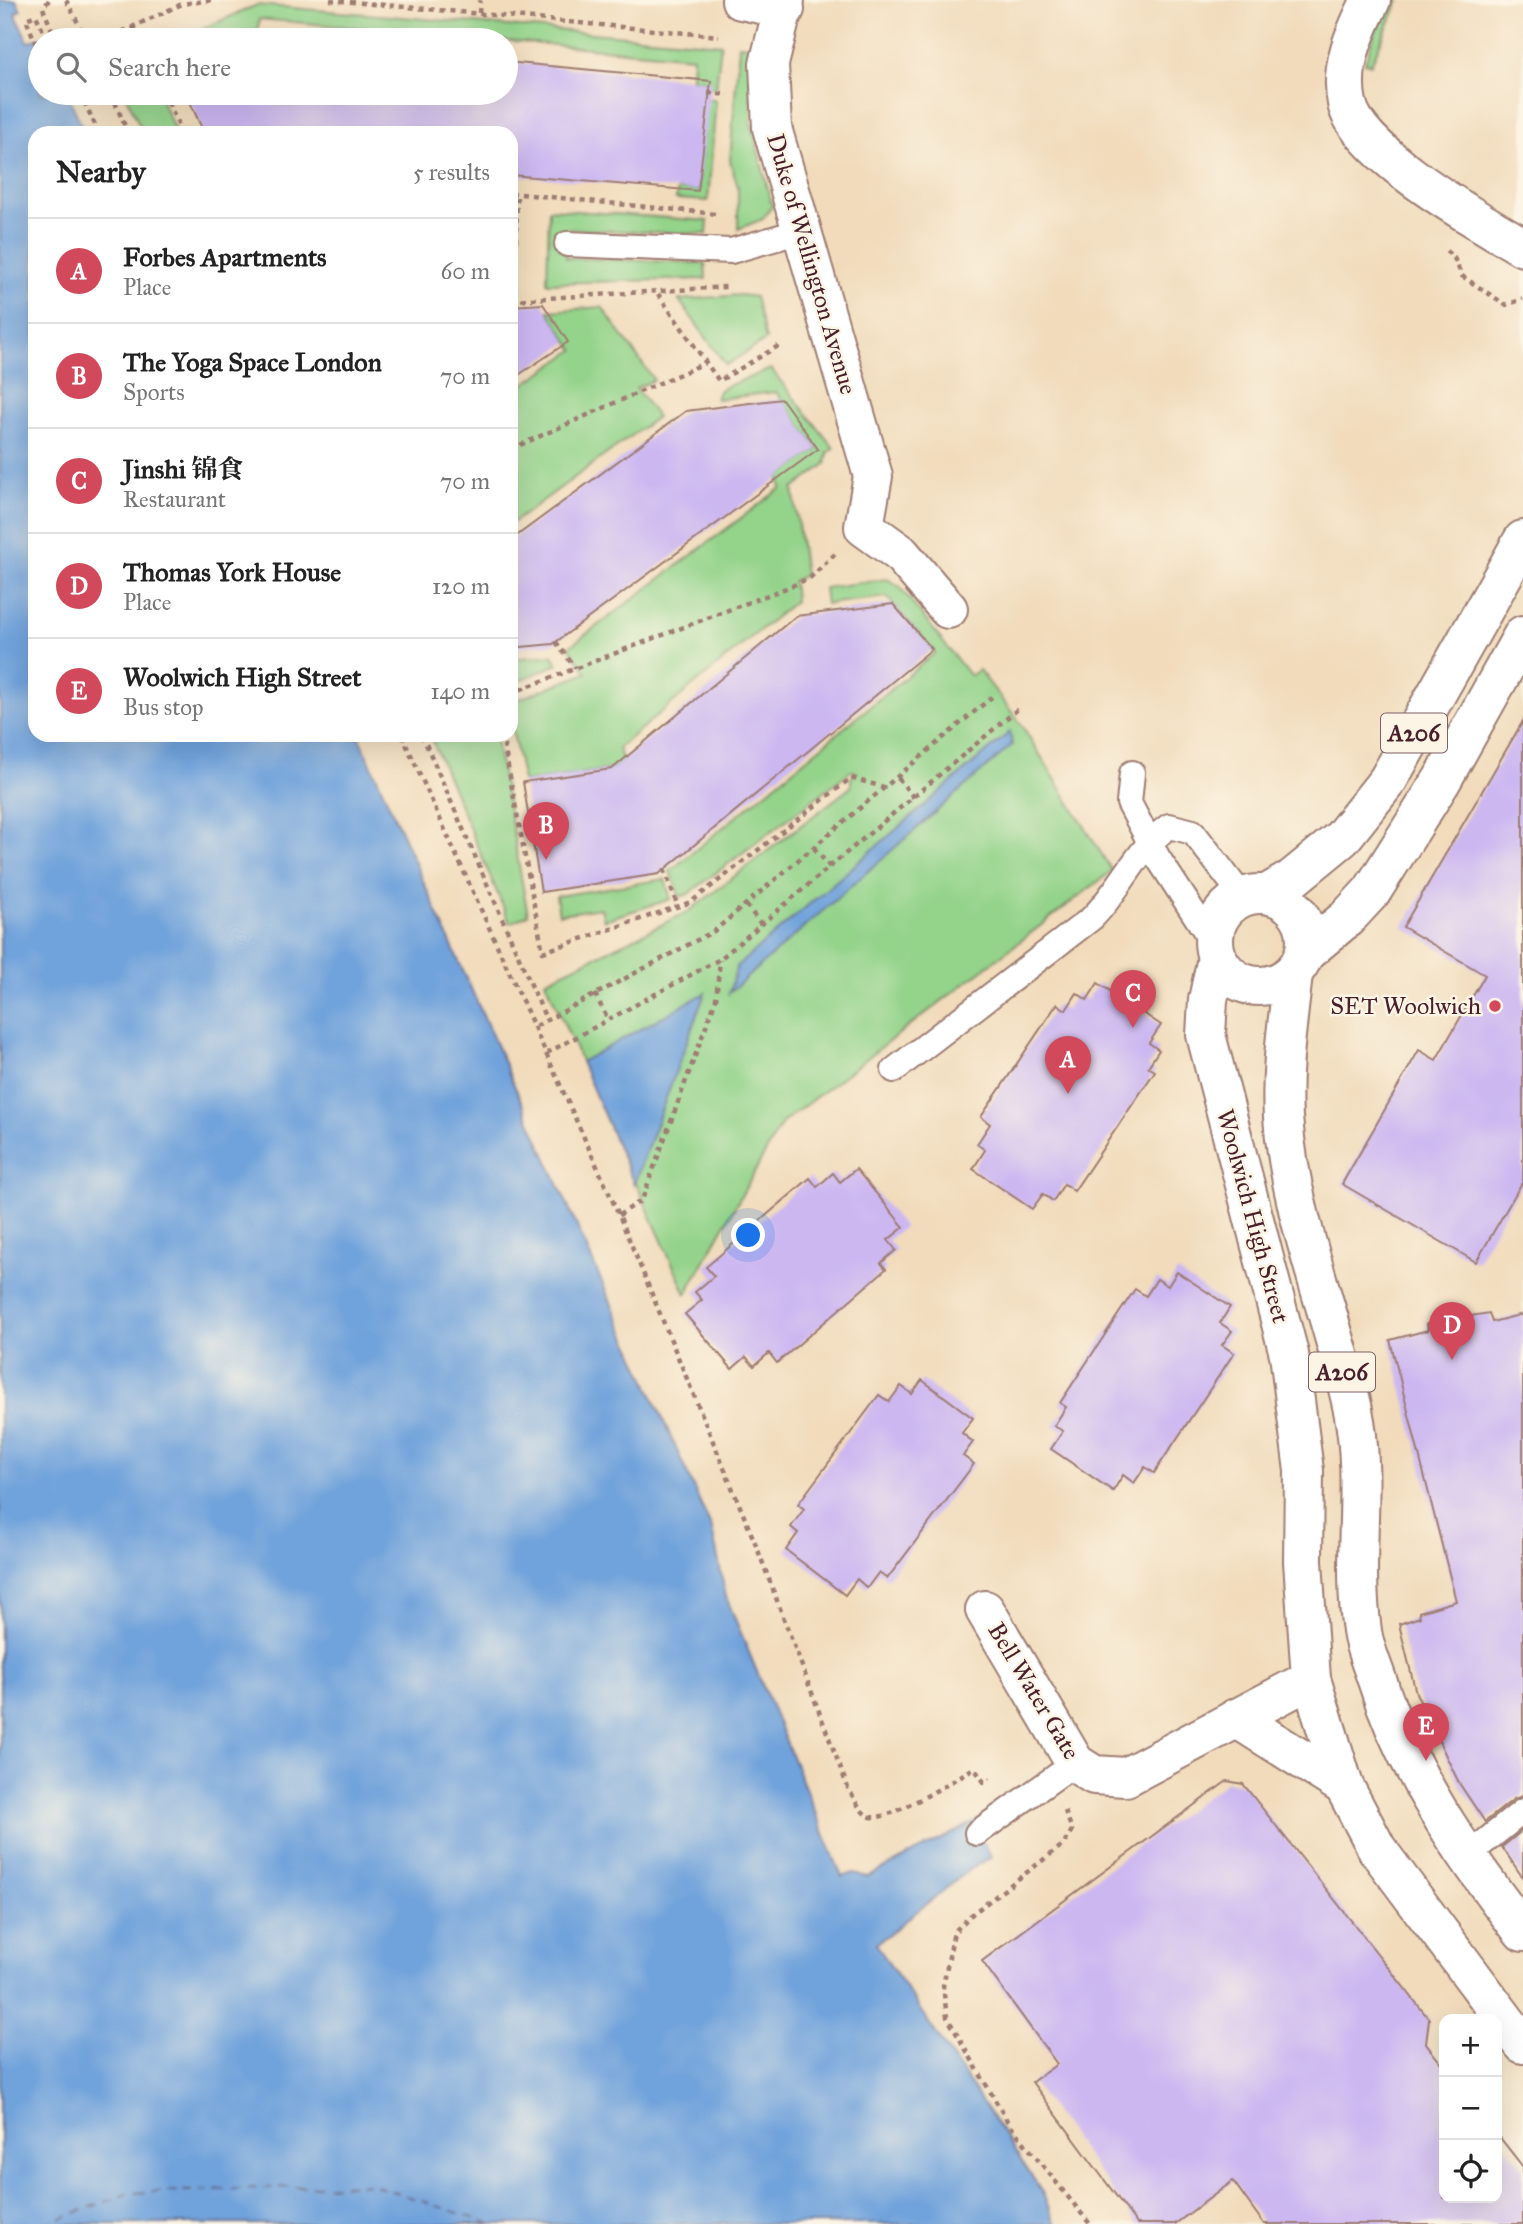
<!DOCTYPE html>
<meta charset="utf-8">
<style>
:root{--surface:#fff;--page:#f6f6f6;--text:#222;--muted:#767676;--line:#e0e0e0;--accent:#d1495b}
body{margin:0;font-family:"IM FELL Great Primer","Noto Serif SC",serif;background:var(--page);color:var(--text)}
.controls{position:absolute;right:21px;bottom:21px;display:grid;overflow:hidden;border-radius:14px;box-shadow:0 7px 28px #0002}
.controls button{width:63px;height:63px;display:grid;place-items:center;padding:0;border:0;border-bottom:2px solid var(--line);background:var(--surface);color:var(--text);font:35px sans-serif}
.you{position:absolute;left:749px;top:1236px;width:24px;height:24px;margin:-18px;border:5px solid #fff;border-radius:50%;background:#1a73e8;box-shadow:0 0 0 10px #1a73e833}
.badge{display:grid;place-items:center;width:46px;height:46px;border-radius:50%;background:var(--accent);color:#fff;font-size:23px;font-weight:700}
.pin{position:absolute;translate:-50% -58px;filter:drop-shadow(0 2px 4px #0008)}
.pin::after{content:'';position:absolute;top:37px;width:24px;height:21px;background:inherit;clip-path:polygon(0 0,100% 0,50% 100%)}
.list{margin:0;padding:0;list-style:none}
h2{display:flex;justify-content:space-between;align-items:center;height:91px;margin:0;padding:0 28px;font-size:30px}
h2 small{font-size:23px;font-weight:400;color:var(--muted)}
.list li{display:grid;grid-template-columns:46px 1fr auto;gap:21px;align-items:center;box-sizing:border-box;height:105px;padding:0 28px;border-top:2px solid var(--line)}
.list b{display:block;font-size:26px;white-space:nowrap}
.list p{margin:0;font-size:23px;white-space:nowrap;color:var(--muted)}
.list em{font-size:23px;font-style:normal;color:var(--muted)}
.icon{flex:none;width:38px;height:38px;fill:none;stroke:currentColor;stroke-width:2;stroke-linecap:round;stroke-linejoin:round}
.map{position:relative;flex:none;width:1523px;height:2224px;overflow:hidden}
.search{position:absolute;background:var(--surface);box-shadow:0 7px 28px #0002;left:28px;top:28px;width:490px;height:77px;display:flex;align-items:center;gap:18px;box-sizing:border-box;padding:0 24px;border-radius:38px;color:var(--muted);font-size:26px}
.panel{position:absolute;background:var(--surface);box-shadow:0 7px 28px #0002;left:28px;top:126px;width:490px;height:616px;border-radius:21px}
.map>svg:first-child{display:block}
.green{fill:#93d38a;stroke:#6e795a;stroke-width:2}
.water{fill:#6fa2db;stroke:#5c6083;stroke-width:2}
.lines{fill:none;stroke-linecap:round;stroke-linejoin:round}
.ferry{stroke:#595371;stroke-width:2;stroke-dasharray:9 7;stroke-linecap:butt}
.building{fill:#ccb7f1}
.service-casing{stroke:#9e7d73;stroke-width:28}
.minor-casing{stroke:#9e7d73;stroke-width:42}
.primary-casing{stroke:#9e7d73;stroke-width:42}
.path{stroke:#9e7d73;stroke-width:4.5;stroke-dasharray:5 5;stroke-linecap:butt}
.service{stroke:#fff;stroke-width:24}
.minor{stroke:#fff;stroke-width:38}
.primary{stroke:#fff;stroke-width:38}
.poi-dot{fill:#d1495b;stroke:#fcf5e5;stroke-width:2.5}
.labels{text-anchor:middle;stroke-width:5;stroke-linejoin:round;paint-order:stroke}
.shield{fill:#fcf5e5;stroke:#7f5f63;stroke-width:2}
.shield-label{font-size:23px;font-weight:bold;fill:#4a1f2b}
.street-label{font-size:24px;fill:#4a1f2b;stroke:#fcf5e5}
.poi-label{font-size:24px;fill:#4a1f2b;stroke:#fcf5e5;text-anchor:end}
</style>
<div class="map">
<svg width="1523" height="2224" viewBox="0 0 1523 2224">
<rect width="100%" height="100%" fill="#fcf5e5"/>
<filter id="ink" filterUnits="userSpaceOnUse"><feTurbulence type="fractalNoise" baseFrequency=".0143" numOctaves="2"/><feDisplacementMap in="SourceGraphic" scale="14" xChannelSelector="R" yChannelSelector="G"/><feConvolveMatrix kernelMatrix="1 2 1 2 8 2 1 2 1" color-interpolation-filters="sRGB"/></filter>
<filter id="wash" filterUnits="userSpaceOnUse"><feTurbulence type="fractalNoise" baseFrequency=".00686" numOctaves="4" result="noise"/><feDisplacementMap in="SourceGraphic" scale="28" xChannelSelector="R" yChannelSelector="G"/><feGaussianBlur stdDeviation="1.57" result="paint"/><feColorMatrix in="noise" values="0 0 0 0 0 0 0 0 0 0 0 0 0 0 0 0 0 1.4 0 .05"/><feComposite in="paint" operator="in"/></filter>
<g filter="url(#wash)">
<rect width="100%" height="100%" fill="#f1dbbb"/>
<g class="green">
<polygon points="1386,0 1399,0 1371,64 1365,62"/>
<polygon points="257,5 721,44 716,88 709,88 709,81 692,79 693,57 259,19 257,38 176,40"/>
<polygon points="739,45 750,46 751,123 772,206 763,219 738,229 738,187 730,161"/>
<polygon points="125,93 158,93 176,133 143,133"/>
<polygon points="707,99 716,100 708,201 676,199 678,189 698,191"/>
<polygon points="549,209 708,221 707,234 568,229 566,258 705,263 706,279 547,283"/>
<polygon points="741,295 755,297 766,340 726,365 679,300"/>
<polygon points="602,307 654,380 636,388 657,417 511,524 511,393 574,350 548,311"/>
<polygon points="771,369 834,448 828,453 826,464 793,489 805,575 793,581 795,601 618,748 623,761 612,769 523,782 511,723 511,702 587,673 569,647 781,488 779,477 818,449 776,392 716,399 719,391 725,387"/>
<polygon points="887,579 899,586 970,676 979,670 1021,724 1112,871 782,1123 686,1294 545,981 688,912 851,787 851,778 857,772 851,771 688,894 680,897 670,871 935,653 887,597 826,604 824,588"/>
<polygon points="552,655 558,664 511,684 511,659"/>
<polygon points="430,735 495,735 528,915 510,923"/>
<polygon points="665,879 671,899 604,920 601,908 559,914 556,896"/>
</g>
<g class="water">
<polygon points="0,0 16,0 21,10 15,13 28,42 42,37 43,40 40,40 40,93 67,93 85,133 35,133 35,735 358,735 712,1529 726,1597 842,1877 854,1873 867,1877 986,1816 977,1833 992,1857 973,1867 876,1944 1041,2190 1056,2224 0,2224"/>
<polygon points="1010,732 1012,745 729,993 737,966"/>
<polygon points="705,993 634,1184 581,1062"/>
</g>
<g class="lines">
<polyline class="ferry" points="45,2224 130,2193 370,2184 492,2224"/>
</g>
<g id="blocks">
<g class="building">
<polygon points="506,62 711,81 698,191 511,175 511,133 204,133 186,93 506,93"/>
<polygon points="543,304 568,342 511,380 511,306"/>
<polygon points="782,399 818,449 553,644 511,648 511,540 686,411"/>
<polygon points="893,604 932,649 659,874 541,892 523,782 612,769 796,616"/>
<polygon points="1523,721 1523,1181 1476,1262 1342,1184 1419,1050 1436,1060 1485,975 1403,927"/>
<polygon points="1098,983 1161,1025 1149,1043 1159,1050 1148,1067 1155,1071 1074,1191 1064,1184 1053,1201 1043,1194 1032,1209 973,1169 985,1150 977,1144 990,1124 981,1117 1057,1004 1066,1010 1077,993 1087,1000"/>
<polygon points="856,1169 904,1227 888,1240 896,1250 881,1263 886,1269 777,1363 769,1353 754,1366 746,1357 732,1369 685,1314 702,1300 695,1292 714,1276 706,1267 810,1178 817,1187 833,1173 840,1182"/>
<polygon points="1177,1272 1230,1307 1220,1323 1232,1331 1222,1345 1234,1353 1154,1473 1145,1467 1134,1483 1123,1475 1113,1491 1051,1449 1063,1431 1054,1426 1066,1407 1060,1403 1135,1289 1146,1296 1157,1279 1168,1286"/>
<polygon points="1489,1313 1492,1322 1523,1314 1523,1796 1514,1799 1485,1822 1459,1783 1416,1693 1399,1624 1420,1617 1419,1612 1456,1601 1390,1340 1428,1330 1427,1323"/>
<polygon points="922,1380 973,1418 962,1433 973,1442 963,1456 974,1464 887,1579 879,1572 867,1588 857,1579 845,1595 786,1550 798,1533 791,1527 804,1509 798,1504 879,1395 889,1402 901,1386 912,1394"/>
<polygon points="1227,1781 1243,1784 1429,2019 1426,2044 1444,2067 1444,2198 1497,2198 1497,2134 1523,2167 1523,2224 1264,2224 1233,2181 1175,2224 1137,2224 1032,2082 1057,2064 982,1961"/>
<polygon points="1523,1830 1523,1878 1502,1847"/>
</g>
</g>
</g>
<g filter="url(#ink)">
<use href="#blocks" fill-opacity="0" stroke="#9e7d73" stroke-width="2"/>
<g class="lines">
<defs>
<g id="service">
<polyline points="567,244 731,251 801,231"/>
<polyline points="1132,773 1129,803 1158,858 1214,944"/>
<path d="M894 1070 1092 918C1121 889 1135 851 1169 826L1193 832 1243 897"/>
<polyline points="977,1833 1075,1763"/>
<polyline points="1467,1856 1523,1811"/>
</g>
<g id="minor">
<polyline points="741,0 785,9"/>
<polyline points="785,0 769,64 772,128 873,476 864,527 900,553 948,609"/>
<path d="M1371 0C1355 32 1339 66 1347 103 1357 153 1479 221 1523 247"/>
<polyline points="985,1610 1075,1763 1094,1775 1126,1777 1311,1679"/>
<polyline points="1236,1718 1344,1786"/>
</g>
<g id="primary">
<circle cx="1260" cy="940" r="46"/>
<polyline points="1267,894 1292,879 1342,838 1388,780 1523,540"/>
<polyline points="1305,953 1347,918 1372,891 1442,780 1523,635"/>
<polyline points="1217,958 1208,1000 1206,1035 1289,1354 1304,1471 1303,1561 1311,1679 1344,1786 1377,1849 1523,2044"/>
<path d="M1293 974C1288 1021 1280 1070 1283 1117 1290 1217 1332 1312 1353 1410 1368 1483 1351 1558 1362 1631 1364 1647 1371 1662 1376 1677 1406 1772 1463 1854 1523 1932"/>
</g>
</defs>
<use href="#service" class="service-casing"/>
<use href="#minor" class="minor-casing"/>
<use href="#primary" class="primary-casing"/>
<g class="path">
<polyline points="49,0 43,8 56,40"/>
<polyline points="66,0 87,40"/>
<polyline points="330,0 719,36"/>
<polyline points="479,13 480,0"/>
<polyline points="133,26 140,40"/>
<polyline points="104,40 182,4 213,0"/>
<polyline points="40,54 26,19 36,15 47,40"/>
<polyline points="80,93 99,133"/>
<polyline points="111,93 128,133"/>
<polyline points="164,93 182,133"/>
<polyline points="708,93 728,95"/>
<polyline points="511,193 716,214"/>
<polyline points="511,242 516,242 514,300 726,287"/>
<polyline points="516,242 517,194"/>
<polyline points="1446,251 1454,258 1462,276 1506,305 1523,299"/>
<polyline points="658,294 719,381 780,345"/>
<polyline points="511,449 705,363"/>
<polyline points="556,642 575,668"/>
<polyline points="511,693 794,585 811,577 835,554"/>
<path d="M402 735 619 1215 756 1545 848 1788C854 1797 860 1814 871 1817 890 1821 955 1779 974 1768L984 1782 990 1779"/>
<polyline points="422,735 546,1019"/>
<polyline points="502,735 543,952 691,902 851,778 887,788"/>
<polyline points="898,778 914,798"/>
<polyline points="814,848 830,867"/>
<polyline points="664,869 678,907"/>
<polyline points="746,905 761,924"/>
<polyline points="595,994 608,1020"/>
<polyline points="536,1026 714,931 993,696"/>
<polyline points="547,1053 720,959 1019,708"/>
<polyline points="619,1215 642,1200 716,999 720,960"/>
<polyline points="1065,1811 1072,1830 1064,1844 971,1915 954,1932 943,1986 947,2017 1009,2124 1090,2224"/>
</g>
<use href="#service" class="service"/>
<use href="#minor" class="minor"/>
<use href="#primary" class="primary"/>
</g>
</g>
<circle class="poi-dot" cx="1495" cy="1006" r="7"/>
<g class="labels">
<g class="shield">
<rect x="1381" y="713.5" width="66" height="39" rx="5"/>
<rect x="1309" y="1352.5" width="66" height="39" rx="5"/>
</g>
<g class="shield-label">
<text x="1414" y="741">A206</text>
<text x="1342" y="1380">A206</text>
</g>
<g class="street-label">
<text transform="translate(812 264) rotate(74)" y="8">Duke of Wellington Avenue</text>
<text transform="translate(1253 1216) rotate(75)" y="8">Woolwich High Street</text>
<text transform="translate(1034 1691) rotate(59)" y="8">Bell Water Gate</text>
</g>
<g class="poi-label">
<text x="1481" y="1014">SET Woolwich</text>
</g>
</g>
</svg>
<div class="controls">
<button>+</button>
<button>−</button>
<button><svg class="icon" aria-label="locate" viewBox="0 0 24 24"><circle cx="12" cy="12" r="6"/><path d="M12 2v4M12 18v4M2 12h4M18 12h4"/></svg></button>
</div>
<div class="you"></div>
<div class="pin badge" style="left:1068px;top:1094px">A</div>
<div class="pin badge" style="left:546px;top:860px">B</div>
<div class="pin badge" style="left:1133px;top:1028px">C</div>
<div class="pin badge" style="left:1452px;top:1360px">D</div>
<div class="pin badge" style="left:1426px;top:1761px">E</div>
<div class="search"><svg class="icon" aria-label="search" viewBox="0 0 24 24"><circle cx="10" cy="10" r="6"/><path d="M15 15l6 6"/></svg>Search here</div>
<section class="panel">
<h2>Nearby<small>5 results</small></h2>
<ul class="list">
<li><span class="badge">A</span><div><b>Forbes Apartments</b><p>Place</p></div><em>60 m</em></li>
<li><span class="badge">B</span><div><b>The Yoga Space London</b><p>Sports</p></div><em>70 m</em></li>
<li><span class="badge">C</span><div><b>Jinshi 锦食</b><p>Restaurant</p></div><em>70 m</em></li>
<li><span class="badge">D</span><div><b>Thomas York House</b><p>Place</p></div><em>120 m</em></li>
<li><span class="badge">E</span><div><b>Woolwich High Street</b><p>Bus stop</p></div><em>140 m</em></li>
</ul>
</section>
</div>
